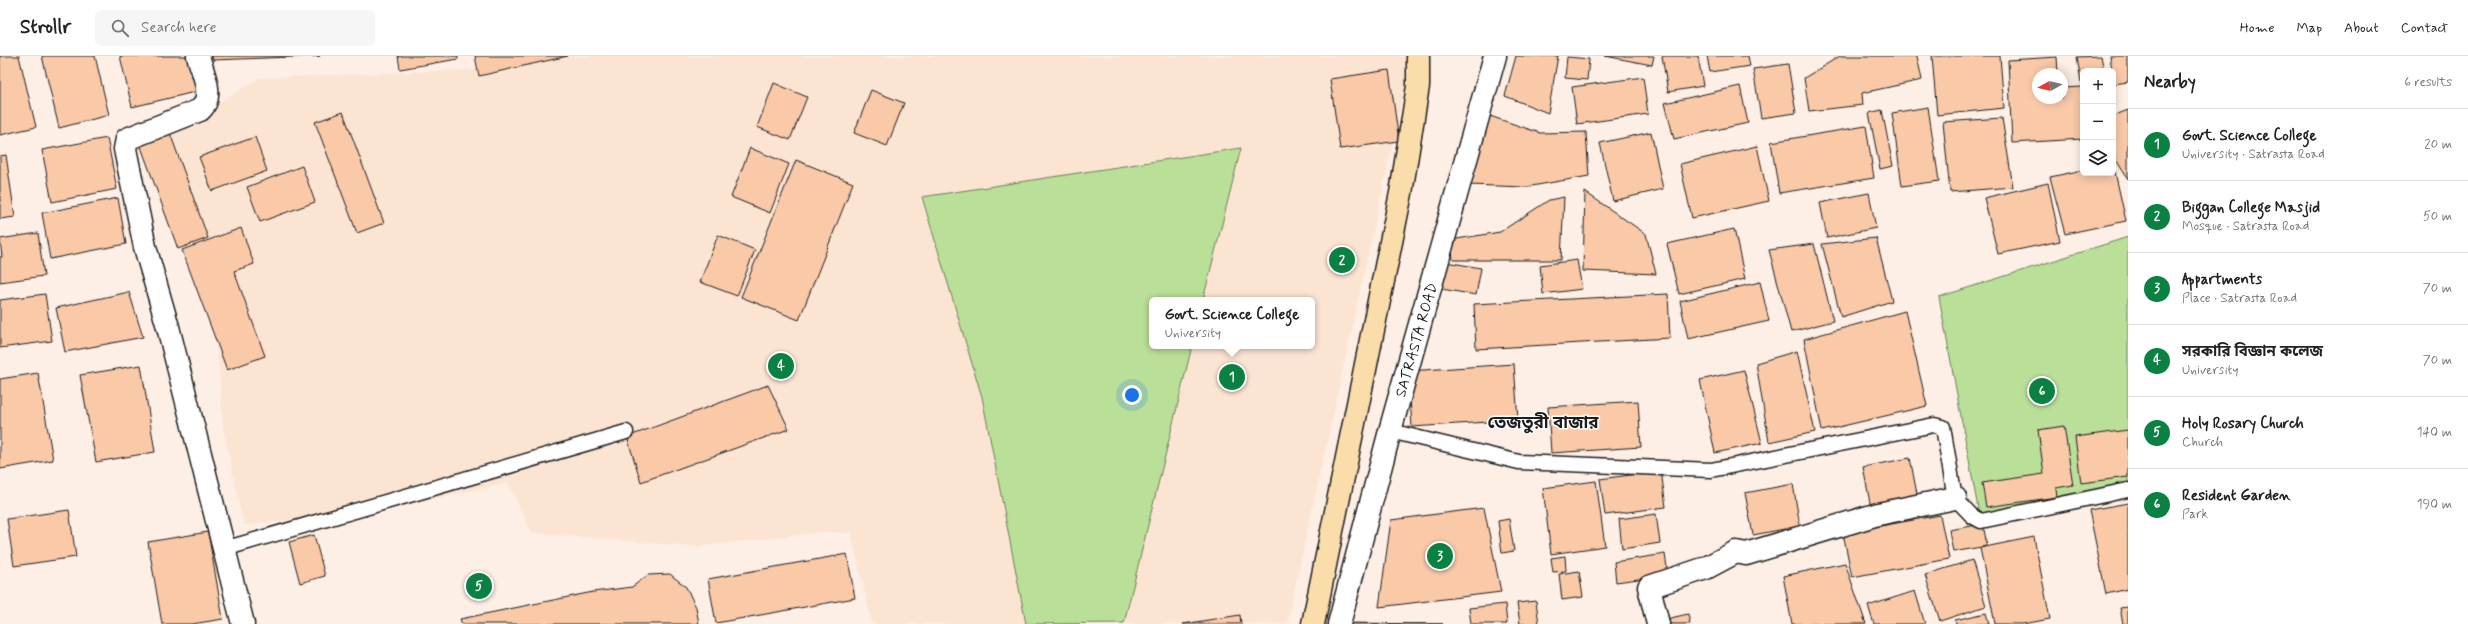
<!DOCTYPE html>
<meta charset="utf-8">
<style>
:root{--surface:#fff;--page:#f6f6f6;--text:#222;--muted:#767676;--line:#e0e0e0;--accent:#0b8043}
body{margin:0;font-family:Mynerve,"Noto Sans Bengali",sans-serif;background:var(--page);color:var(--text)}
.controls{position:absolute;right:12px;top:12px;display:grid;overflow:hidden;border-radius:6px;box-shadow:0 2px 10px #0003}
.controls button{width:36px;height:36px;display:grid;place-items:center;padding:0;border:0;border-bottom:1px solid var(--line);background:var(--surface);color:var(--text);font:20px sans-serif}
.compass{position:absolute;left:2032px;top:12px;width:36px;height:36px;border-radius:50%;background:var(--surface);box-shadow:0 2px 10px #0003;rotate:262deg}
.you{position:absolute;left:1132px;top:339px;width:14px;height:14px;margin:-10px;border:3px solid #fff;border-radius:50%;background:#1a73e8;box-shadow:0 0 0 6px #1a73e833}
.badge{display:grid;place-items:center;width:26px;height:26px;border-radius:50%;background:var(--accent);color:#fff;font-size:13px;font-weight:700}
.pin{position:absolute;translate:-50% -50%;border:2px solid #fff;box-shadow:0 1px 4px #0006}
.popup{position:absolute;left:1149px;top:241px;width:166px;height:52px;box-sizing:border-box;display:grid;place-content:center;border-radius:6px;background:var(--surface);filter:drop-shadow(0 1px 3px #0005);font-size:13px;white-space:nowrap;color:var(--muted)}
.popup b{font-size:15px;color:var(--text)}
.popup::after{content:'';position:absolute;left:50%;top:100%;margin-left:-8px;border:8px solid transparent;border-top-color:var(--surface)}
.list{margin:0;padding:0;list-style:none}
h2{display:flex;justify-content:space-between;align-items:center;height:52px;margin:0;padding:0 16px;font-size:17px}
h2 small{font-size:13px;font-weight:400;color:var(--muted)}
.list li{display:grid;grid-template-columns:26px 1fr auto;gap:12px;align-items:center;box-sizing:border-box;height:72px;padding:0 16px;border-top:1px solid var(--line)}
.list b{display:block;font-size:15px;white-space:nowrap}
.list p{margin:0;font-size:13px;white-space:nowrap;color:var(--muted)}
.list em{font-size:13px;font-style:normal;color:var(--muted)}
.icon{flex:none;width:22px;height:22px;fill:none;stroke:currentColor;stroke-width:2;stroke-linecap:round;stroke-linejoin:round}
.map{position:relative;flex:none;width:2128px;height:568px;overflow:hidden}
header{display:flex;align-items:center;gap:24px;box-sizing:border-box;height:56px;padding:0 20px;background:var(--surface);border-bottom:1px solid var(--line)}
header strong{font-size:19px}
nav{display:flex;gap:22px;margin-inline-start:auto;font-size:14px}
.search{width:280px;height:36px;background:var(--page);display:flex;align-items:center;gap:10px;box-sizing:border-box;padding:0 14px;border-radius:6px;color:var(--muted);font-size:15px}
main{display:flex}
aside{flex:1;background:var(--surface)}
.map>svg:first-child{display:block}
.built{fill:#fce4d3;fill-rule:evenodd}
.green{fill:#badf99;stroke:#6b7e5a}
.building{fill:#f9c9a8;stroke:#1c1c1c}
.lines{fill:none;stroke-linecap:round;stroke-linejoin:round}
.service-casing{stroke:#1c1c1c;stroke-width:17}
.minor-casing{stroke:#1c1c1c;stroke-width:25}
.tertiary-casing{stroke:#1c1c1c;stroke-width:25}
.motorway-casing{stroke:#1c1c1c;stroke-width:25}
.service{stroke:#fff;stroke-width:14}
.minor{stroke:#fff;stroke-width:22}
.tertiary{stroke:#fff;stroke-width:22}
.motorway{stroke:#faddab;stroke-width:22}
.labels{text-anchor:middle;stroke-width:3;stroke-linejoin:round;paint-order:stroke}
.street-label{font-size:15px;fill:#1c1c1c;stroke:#fff}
.quarter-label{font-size:17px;font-weight:bold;fill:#1c1c1c;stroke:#fff}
</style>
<header>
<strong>Strollr</strong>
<div class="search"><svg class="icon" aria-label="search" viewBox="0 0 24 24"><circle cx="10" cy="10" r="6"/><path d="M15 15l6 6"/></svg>Search here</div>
<nav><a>Home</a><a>Map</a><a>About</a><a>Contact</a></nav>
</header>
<main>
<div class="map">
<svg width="2128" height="568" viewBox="0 0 2128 568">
<rect width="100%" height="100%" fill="#fdefe5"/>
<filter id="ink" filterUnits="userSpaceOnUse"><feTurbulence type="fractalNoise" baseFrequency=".025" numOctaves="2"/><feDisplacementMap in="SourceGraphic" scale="8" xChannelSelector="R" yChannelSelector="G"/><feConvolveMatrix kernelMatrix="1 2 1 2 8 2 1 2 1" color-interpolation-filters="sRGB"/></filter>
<g filter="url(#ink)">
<path class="built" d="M487 0H1406V26L1287 568H872L851 477 822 476 696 491 532 477 508 427 366 457 244 469 223 372 214 248 151 87 260 22 490 13ZM1152 244H1312V290H1152Z"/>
<g class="green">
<polygon points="1241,92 1203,244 1152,244 1152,290 1192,290 1124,567 1026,568 982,341 922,141"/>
<polygon points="2128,181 2128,429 1979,458 1939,241"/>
</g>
<g class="building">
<polygon points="0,0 19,0 36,71 0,79"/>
<polygon points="42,0 95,0 109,59 59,72"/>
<polygon points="120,0 190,0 199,35 132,51"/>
<polygon points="212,0 320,0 213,4"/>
<polygon points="398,0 458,0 458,3 400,13"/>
<polygon points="475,0 568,0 479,20"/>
<polygon points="1516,0 1558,0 1548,57 1505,40"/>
<polygon points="1605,0 1654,0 1652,9"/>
<polygon points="1662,0 1698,0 1703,30 1668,36"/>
<polygon points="1707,0 1748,0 1750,10 1710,16"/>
<polygon points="1840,0 1917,0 1922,24 1862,37 1863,49 1809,55 1804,22"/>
<polygon points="1932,0 2000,0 2004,52 1937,59"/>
<polygon points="2101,0 2104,15 2083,15 2083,25 2081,26 2077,1"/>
<polygon points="2110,0 2128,0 2128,26 2114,28"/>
<polygon points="1567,1 1589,3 1587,24 1565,22"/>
<polygon points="2057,1 2058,18 2038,18 2038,42 2062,42 2062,32 2083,31 2083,83 2012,87 2008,4"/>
<polygon points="1788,8 1796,57 1761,62 1753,13"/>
<polygon points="1389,14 1399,85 1340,93 1330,23"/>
<polygon points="1643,21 1648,58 1577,68 1572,31"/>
<polygon points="774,27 807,41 790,84 757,71"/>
<polygon points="1740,30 1748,67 1674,83 1665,47"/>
<polygon points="871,34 904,47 887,90 854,77"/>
<polygon points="1928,51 1939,125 1902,130 1892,57"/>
<polygon points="1882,54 1893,110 1880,113 1869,57"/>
<polygon points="2128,54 2128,123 2113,99 2113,60"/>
<polygon points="343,56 384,167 357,177 315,66"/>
<polygon points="1481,57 1540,77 1586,76 1589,120 1526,131 1468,129"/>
<polygon points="2002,62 2013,131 1950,136 1943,66"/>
<polygon points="1866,70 1874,122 1779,137 1771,86"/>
<polygon points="1651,76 1663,133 1613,145 1600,87"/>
<polygon points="170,77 208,182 178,193 140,88"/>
<polygon points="255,81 267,115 212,135 199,101"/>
<polygon points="107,82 117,133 52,146 42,94"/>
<polygon points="1757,90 1769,145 1692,162 1680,108"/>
<polygon points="750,92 789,108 770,157 731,141"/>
<polygon points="6,99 15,161 0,163 0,100"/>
<polygon points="796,104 853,127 799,264 741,241"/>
<polygon points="2113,107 2126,165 2065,178 2050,121 2083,114 2083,117 2113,117"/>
<polygon points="302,110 315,146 260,166 247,131"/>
<polygon points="2048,127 2060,185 1998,198 1984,142"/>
<polygon points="1585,136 1646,178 1656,218 1583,215"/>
<polygon points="1869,137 1876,172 1827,182 1820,147"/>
<polygon points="1564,141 1561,204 1453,204 1451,184 1500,176 1549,144"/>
<polygon points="118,142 126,188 50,203 42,157"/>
<polygon points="241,172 254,208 234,215 265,300 227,314 182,194"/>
<polygon points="1734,173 1745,223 1679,238 1667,188"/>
<polygon points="38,177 44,220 0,226 0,201 2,201 0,183"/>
<polygon points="718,179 755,194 737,240 700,226"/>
<polygon points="1876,182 1892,245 1841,261 1822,188"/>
<polygon points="1814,188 1833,265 1791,276 1769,194"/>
<polygon points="1577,204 1582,233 1543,238 1540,209"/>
<polygon points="1440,205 1481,212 1476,239 1436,232"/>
<polygon points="1760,226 1769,265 1688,283 1680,245"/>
<polygon points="129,236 143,281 65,296 56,252"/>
<polygon points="45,238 52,285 0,292 0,244"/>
<polygon points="1668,238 1670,282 1476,293 1474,248"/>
<polygon points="1905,255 1927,350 1822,375 1804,283"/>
<polygon points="1797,295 1815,376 1769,386 1756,307"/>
<polygon points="1514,308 1518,364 1412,371 1408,315"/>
<polygon points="141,309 155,396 96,406 80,319"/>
<polygon points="1744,314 1762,387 1715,397 1700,324"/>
<polygon points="38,317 53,404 0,413 0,323"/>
<polygon points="768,329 789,373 641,426 627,381"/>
<polygon points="1638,345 1641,391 1551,397 1548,351"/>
<polygon points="2064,370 2073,429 2056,432 2057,441 1986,451 1982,427 2044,418 2038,374"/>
<polygon points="2128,374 2128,421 2081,427 2075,381"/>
<polygon points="1910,402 1918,443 1871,452 1863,411"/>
<polygon points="1661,415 1666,451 1605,459 1600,423"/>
<polygon points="1596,425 1605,490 1551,498 1543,432"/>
<polygon points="1793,428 1800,470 1753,479 1745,437"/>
<polygon points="2128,447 2128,533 2106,538 2089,454"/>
<polygon points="1484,452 1501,536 1379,551 1391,464"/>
<polygon points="69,454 76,501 14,510 7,463"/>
<polygon points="1656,458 1660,487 1622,493 1619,463"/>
<polygon points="1940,459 1949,503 1852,521 1843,477"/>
<polygon points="1509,463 1514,495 1502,497 1498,465"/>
<polygon points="1983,468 1987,490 1953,496 1949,474"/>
<polygon points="208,476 223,563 192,568 162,568 148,486"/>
<polygon points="314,479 325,520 300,527 289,486"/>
<polygon points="2034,481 2050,563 2023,568 1995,568 1980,492"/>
<polygon points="847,498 855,542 716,567 708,523"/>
<polygon points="1665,498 1668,519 1616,526 1614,506"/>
<polygon points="1565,500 1566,515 1553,516 1551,502"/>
<polygon points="1972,504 1986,550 1940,565 1925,519"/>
<polygon points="1845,507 1866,568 1792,568 1783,520"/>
<polygon points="1579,515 1583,541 1562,544 1559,518"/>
<polygon points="670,518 686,531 696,551 699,568 462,568 460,563 593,536 632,531 648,519"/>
<polygon points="1915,535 1925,568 1874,568 1868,550"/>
<polygon points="1536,545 1539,568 1520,568 1517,547"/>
<polygon points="1505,548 1507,568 1471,568 1469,552"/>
<polygon points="2128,551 2128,568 2123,568 2120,552"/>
<polygon points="1986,557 1989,568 1956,568 1955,564"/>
<polygon points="1688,558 1690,568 1663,568 1662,564"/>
<polygon points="1240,559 1241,568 1183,568"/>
<polygon points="1340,567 1443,568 1340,568"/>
</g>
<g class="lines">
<defs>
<g id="service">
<polyline points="1390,375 1519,406 1711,414 1934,369 1943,371 1955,442 1972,460 1981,465 2128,434"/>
<polyline points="224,493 626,376"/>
</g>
<g id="minor">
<path d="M198 0C203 18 215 40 200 54L127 83 125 93 145 191 168 271 243 568"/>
<polyline points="1658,568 1649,531 1706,512 1736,496 1746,498 1878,458 1955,442"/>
</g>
<polyline id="tertiary" points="1339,568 1390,375 1495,0"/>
<polyline id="motorway" points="1313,568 1401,137 1418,30 1418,0"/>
</defs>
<use href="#service" class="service-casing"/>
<use href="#minor" class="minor-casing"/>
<use href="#tertiary" class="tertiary-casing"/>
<use href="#motorway" class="motorway-casing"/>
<use href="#service" class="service"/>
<use href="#minor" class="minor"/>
<use href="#tertiary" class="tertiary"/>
<use href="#motorway" class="motorway"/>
</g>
</g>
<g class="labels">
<g class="street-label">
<text transform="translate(1416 284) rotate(-74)" y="5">SATRASTA ROAD</text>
</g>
<g class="quarter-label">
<text x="1543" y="372">তেজতুরী বাজার</text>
</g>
</g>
</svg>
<div class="controls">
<button>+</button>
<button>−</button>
<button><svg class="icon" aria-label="layers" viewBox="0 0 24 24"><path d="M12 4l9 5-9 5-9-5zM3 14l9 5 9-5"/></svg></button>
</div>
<svg class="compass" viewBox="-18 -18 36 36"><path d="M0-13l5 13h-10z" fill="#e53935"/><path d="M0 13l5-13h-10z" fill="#767676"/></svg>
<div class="you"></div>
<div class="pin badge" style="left:1232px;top:321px">1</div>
<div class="popup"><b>Govt. Science College</b>University</div>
<div class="pin badge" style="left:1342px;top:204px">2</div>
<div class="pin badge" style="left:1440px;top:500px">3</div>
<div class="pin badge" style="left:781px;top:310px">4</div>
<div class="pin badge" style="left:479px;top:530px">5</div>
<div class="pin badge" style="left:2042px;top:335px">6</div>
</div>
<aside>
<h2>Nearby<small>6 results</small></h2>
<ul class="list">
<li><span class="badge">1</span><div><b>Govt. Science College</b><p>University · Satrasta Road</p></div><em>20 m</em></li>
<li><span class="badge">2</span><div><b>Biggan College Masjid</b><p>Mosque · Satrasta Road</p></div><em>50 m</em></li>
<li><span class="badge">3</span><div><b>Appartments</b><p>Place · Satrasta Road</p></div><em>70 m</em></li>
<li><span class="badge">4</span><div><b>সরকারি বিজ্ঞান কলেজ</b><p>University</p></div><em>70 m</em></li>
<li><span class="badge">5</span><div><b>Holy Rosary Church</b><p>Church</p></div><em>140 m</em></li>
<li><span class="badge">6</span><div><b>Resident Garden</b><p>Park</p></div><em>190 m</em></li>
</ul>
</aside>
</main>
